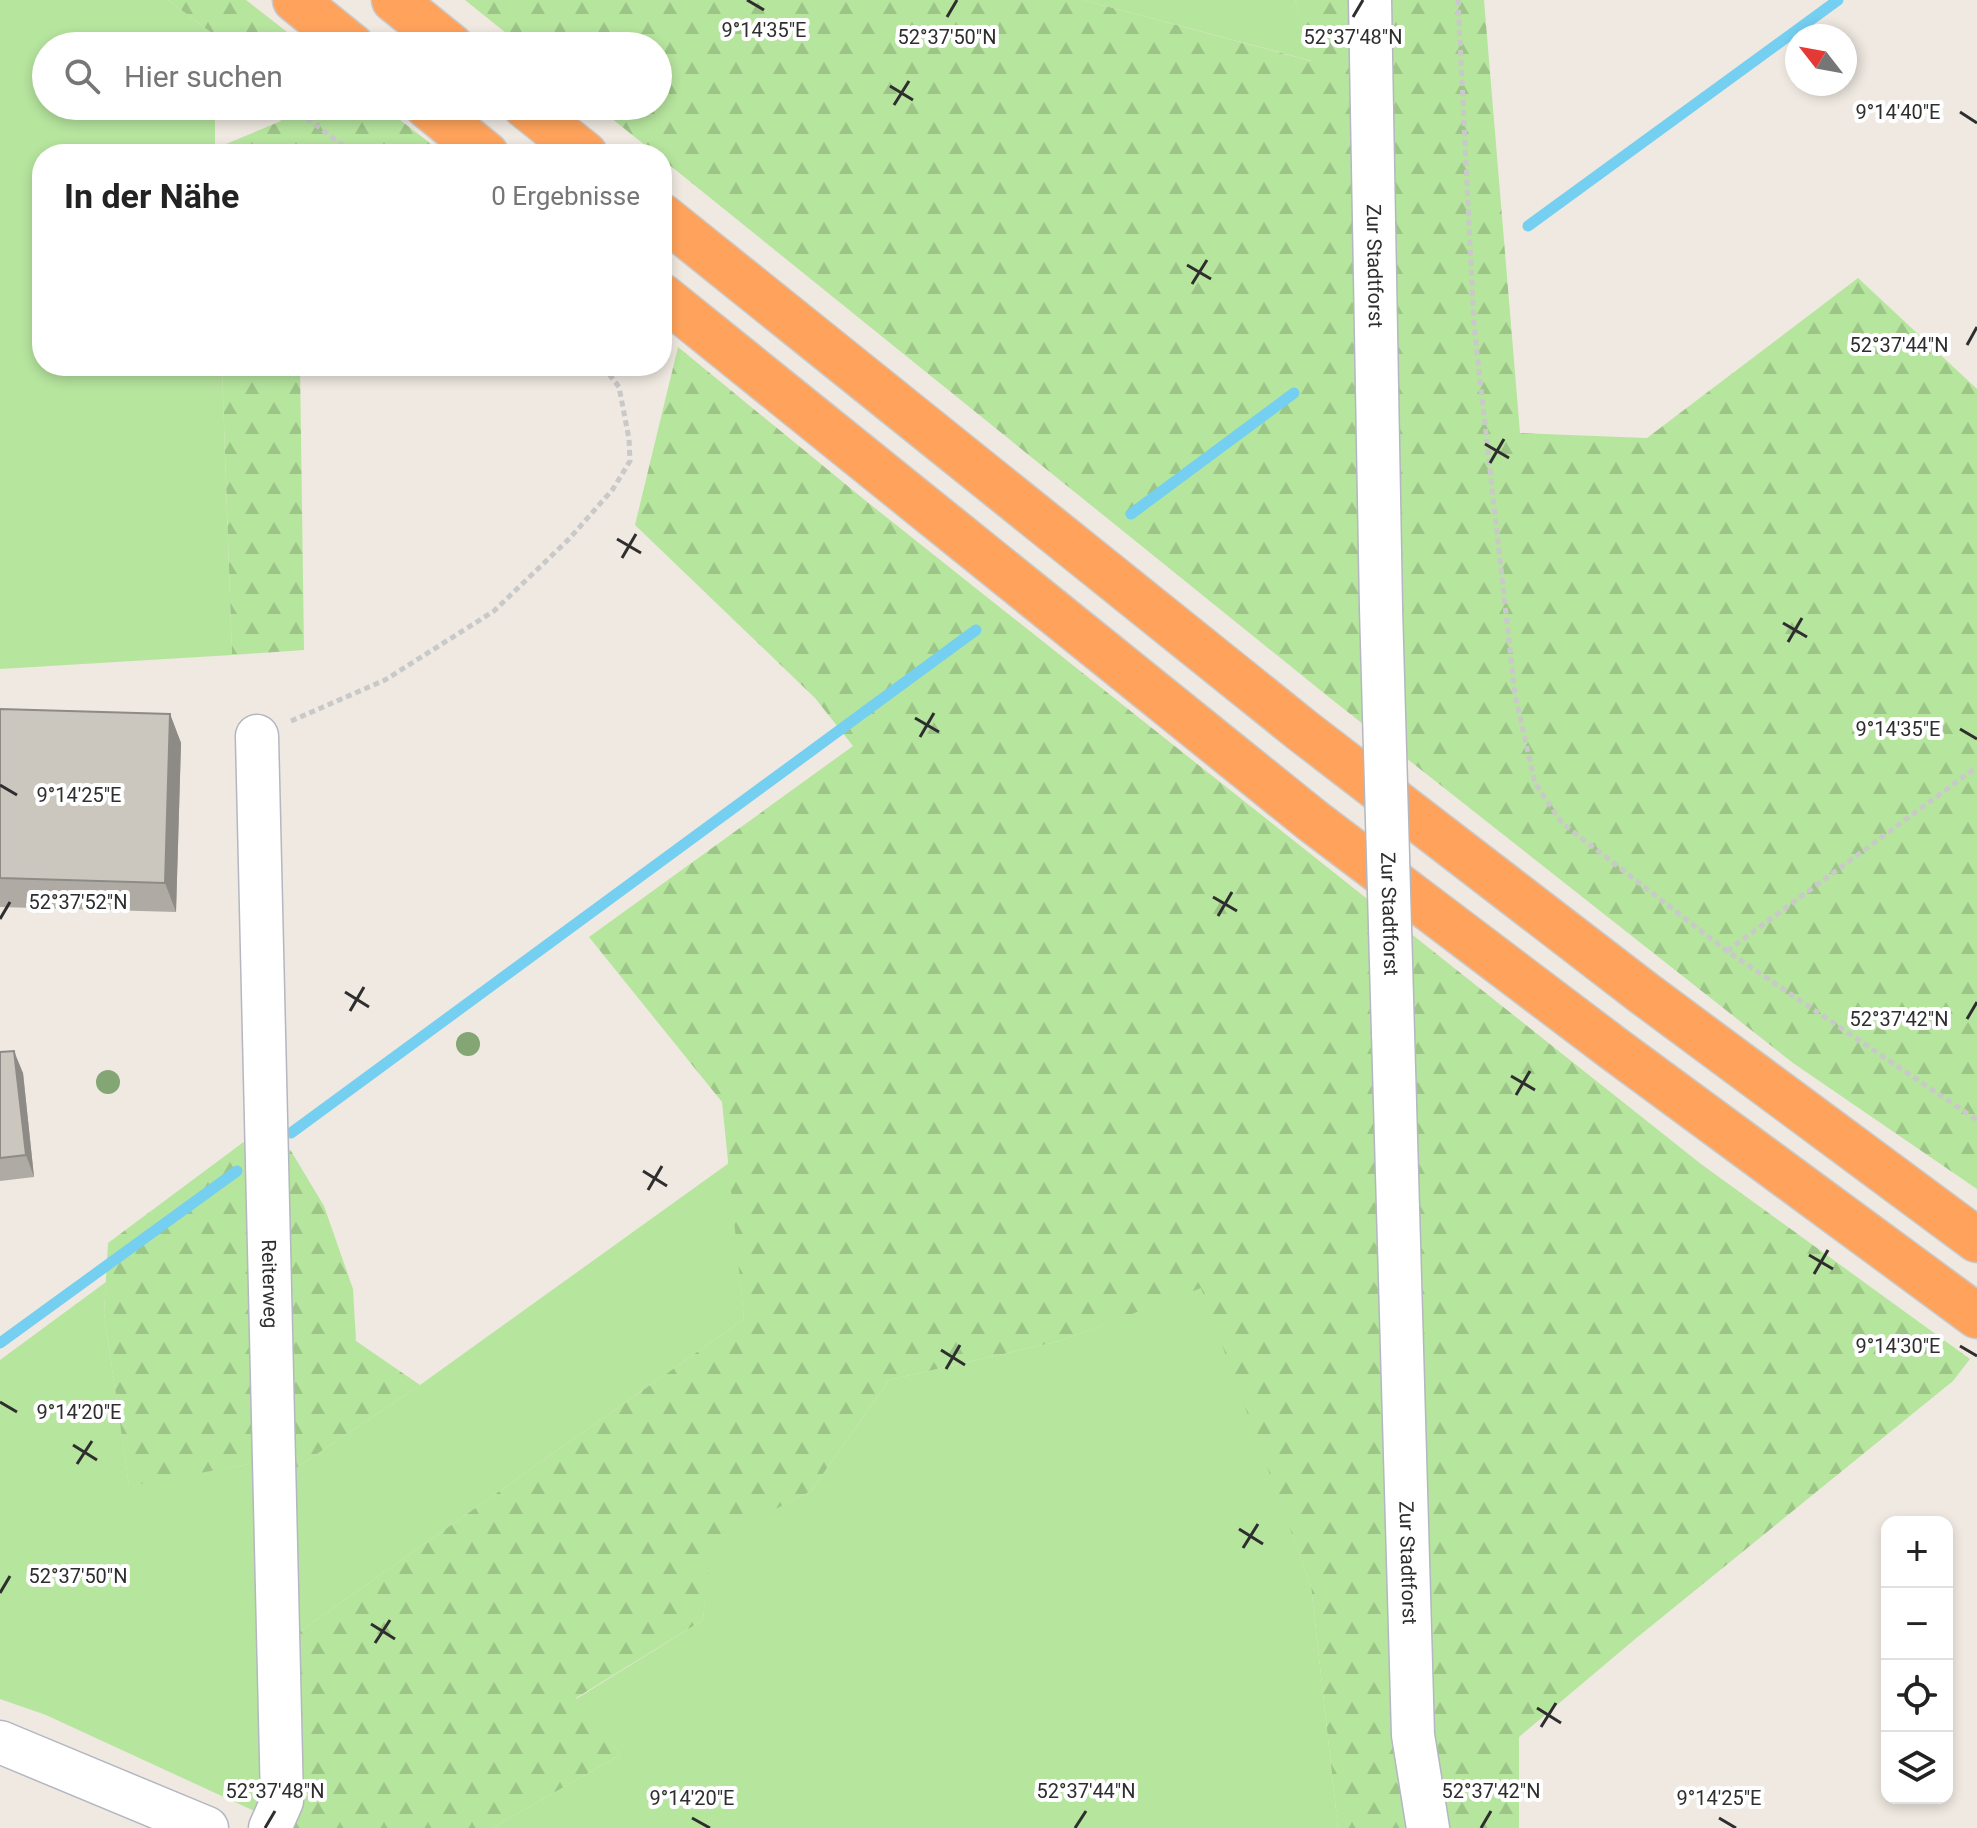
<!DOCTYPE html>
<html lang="de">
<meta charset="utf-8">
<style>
:root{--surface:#fff;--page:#f6f6f6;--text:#222;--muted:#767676;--line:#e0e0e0}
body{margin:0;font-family:Roboto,sans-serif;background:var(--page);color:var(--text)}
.controls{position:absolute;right:24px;bottom:24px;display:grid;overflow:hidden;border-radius:16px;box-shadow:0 4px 12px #0003}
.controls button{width:72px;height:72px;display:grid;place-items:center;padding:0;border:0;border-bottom:2px solid var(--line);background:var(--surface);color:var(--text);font:40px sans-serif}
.compass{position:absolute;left:1785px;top:24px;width:72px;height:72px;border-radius:50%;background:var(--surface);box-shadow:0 4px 12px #0003;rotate:301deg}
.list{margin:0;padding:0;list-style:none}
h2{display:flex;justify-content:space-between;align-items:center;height:104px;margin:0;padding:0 32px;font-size:34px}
h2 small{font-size:26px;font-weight:400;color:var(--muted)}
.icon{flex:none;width:44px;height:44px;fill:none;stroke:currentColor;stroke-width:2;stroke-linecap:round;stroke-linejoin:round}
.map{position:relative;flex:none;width:1977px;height:1828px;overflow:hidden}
.search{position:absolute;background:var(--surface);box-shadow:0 4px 12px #0003;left:32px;top:32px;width:640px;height:88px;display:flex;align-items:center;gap:20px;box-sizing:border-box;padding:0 28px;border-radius:44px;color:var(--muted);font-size:30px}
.panel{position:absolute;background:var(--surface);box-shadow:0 4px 12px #0003;left:32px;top:144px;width:640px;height:232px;border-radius:32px}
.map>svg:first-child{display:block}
.grass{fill:#b6e59e}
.forest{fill:url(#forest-firs)}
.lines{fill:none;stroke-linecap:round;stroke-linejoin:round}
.stream{stroke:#75cff0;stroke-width:11}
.minor-casing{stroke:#b4b7c1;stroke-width:45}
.highway-casing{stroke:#c9c9c9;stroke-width:47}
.path{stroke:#c9c9c9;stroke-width:5;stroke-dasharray:6 4;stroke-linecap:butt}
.minor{stroke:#fff;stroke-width:42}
.highway{stroke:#ffa35c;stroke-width:44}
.minor-bridge-casing{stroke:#b4b7c1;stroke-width:45;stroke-linecap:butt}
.minor-bridge{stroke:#fff;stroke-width:42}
.tree{fill:#84a574}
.wall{fill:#afaba4}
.shaded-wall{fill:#8e8b86}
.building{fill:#cbc7bf;stroke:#8e8b86;stroke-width:2}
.ticks{fill:none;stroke:#2e2e2e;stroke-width:3}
.labels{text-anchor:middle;stroke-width:8;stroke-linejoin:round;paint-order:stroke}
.street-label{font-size:20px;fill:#2e2e2e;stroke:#fff}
.ticks-label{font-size:20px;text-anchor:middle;fill:#2e2e2e;stroke:#fff;stroke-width:8;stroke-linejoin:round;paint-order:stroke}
</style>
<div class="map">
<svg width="1977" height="1828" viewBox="0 0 1977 1828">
<defs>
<pattern id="forest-firs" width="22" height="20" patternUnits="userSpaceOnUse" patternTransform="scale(2)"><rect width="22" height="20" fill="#b6e59e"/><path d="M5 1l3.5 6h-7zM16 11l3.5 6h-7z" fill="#9dc588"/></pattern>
</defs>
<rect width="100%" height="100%" fill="#efe9e1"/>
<g class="grass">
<polygon points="0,0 168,0 229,46 46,46 46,106 215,106 215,154 42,154 42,366 222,366 232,655 0,669"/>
<polygon points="1083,0 1295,0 1312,61"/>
<polygon points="729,1163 744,1319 292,1637 293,1470 420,1385"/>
<polygon points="106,1282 104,1313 129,1485 266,1461 265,1816 46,1715 0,1699 0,1360"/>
<polygon points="1202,1287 1311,1586 1338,1828 492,1828 620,1755 576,1699 703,1620 710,1542 811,1491 889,1380 1060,1341"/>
</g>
<g class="forest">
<polygon points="168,0 246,0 305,46 229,46"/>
<polygon points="465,0 1083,0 1311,61 1295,0 1484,0 1520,433 1647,438 1858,278 1977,389 1977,1189 1793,1063 1330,698 662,159 662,154 656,154 596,106 658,106 658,46 522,46"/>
<polygon points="272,106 382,106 444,154 215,154 214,149 281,121"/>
<polygon points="678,347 866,501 1701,1164 1970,1359 1953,1381 1634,1640 1519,1737 1519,1828 1338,1828 1311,1586 1201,1288 1060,1341 889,1380 811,1491 711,1542 703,1620 576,1698 620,1755 492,1828 293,1828 292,1637 744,1319 722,1102 589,937 853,746 815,698 635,525"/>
<polygon points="222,366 300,366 304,650 232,655"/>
<polygon points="249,1104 291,1151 324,1206 353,1289 356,1341 420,1385 293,1470 265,1461 129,1486 104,1313 108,1243 253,1135"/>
</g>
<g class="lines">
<g class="stream">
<polyline points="1528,226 1838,0"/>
<polyline points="1131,514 1294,393"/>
<polyline points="291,1133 976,630"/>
<polyline points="0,1343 237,1171"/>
</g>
<defs>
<g id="minor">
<path id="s1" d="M1370 0 1381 608"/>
<path id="s2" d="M257 736 282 1801 270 1828"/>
<path id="s3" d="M1393 1033 1413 1735 1428 1828"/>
<polyline points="0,1742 207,1828"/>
</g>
<g id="highway">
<polyline points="295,0 352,46"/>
<polyline points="394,0 451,46"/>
<polyline points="427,106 486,154"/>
<polyline points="525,106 585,154"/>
<polyline points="662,216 1303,731 1645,994 1977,1240"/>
<polyline points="662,296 1313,821 1613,1048 1977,1316"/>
</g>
</defs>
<use href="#minor" class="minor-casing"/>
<use href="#highway" class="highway-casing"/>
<g class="path">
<polyline points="1458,0 1474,325 1515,695 1535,783 1562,823 1727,951 1977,1120"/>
<polyline points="291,106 354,154"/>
<polyline points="291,721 385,680 494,611 570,538 613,489 630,461 629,439 619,387 603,366"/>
<polyline points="1727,951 1977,767"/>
</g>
<use href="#minor" class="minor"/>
<use href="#highway" class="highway"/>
<defs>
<g id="minor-bridge">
<path id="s4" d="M1381 608 1393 1033"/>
</g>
</defs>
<use href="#minor-bridge" class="minor-bridge-casing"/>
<use href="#minor-bridge" class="minor-bridge"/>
</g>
<g class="tree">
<circle cx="468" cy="1044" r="12"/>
<circle cx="108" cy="1082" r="12"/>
</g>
<g class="wall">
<polygon points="218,106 236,106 236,118 221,118 218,110"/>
<polygon points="0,709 170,714 181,743 176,912 0,907"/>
<polygon points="0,1052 23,1073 34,1177 0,1181"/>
</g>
<g class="shaded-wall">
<polygon points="233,106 236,106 236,118 233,111"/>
<polygon points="170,714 181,743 176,912 165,883"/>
<polygon points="14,1051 23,1073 34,1177 26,1155"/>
</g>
<g class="building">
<polygon points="218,106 233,106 233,111 218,110"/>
<polygon points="0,709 170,714 165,883 0,878"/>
<polygon points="14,1051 26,1155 0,1158 0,1052"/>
</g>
<path class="ticks" d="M747 0 764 10M947 17 957 0M1353 17 1363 0M890 86 913 100M894 105 909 81M1960 112 1977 123M1187 265 1211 279M1192 284 1207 260M1967 345 1977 327M1485 444 1509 458M1490 463 1504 439M617 539 641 553M622 558 636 534M1783 623 1807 637M1788 642 1802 618M915 718 939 732M1960 729 1977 739M920 737 934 713M0 785 17 795M1213 897 1237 911M1218 916 1232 892M0 919 10 902M345 992 369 1007M350 1011 364 987M1967 1019 1977 1002M1511 1076 1535 1090M1516 1095 1530 1071M643 1171 667 1186M648 1190 662 1166M1809 1255 1833 1269M1814 1274 1828 1250M1960 1346 1977 1356M941 1350 965 1365M946 1369 960 1345M0 1402 17 1412M73 1445 97 1460M77 1464 92 1441M1239 1529 1263 1544M1243 1548 1258 1524M0 1593 10 1576M371 1624 395 1639M375 1643 390 1620M1537 1708 1561 1723M1541 1727 1556 1703M692 1818 710 1828M1719 1818 1736 1828M265 1828 275 1811M1075 1828 1086 1811M1481 1828 1491 1811"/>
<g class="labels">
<g class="street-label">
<text dy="7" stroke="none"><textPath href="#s1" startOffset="266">Zur Stadtforst</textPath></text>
<text dy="7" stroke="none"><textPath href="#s4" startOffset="306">Zur Stadtforst</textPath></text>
<text dy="7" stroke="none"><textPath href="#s2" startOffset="548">Reiterweg</textPath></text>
<text dy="7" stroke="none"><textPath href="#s3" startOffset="530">Zur Stadtforst</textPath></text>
</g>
</g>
<g class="ticks-label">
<text x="764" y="37">9°14'35"E</text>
<text x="947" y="44">52°37'50"N</text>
<text x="1353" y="44">52°37'48"N</text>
<text x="1898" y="119">9°14'40"E</text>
<text x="1899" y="352">52°37'44"N</text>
<text x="1898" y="736">9°14'35"E</text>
<text x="79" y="802">9°14'25"E</text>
<text x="78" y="909">52°37'52"N</text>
<text x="1899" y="1026">52°37'42"N</text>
<text x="1898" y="1353">9°14'30"E</text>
<text x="79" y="1419">9°14'20"E</text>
<text x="78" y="1583">52°37'50"N</text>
<text x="275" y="1798">52°37'48"N</text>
<text x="1086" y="1798">52°37'44"N</text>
<text x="1491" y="1798">52°37'42"N</text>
<text x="692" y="1805">9°14'20"E</text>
<text x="1719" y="1805">9°14'25"E</text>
</g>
</svg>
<div class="controls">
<button>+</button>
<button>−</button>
<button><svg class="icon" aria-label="locate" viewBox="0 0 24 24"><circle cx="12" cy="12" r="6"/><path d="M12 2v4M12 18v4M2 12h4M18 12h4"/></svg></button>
<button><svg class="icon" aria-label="layers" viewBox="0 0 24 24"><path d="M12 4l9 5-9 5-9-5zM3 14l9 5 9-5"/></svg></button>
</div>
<svg class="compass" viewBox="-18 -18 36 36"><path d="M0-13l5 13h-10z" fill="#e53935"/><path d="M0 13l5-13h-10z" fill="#767676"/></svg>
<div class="search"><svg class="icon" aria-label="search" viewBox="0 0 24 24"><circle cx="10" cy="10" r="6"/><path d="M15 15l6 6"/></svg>Hier suchen</div>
<section class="panel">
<h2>In der Nähe<small>0 Ergebnisse</small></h2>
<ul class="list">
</ul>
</section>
</div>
